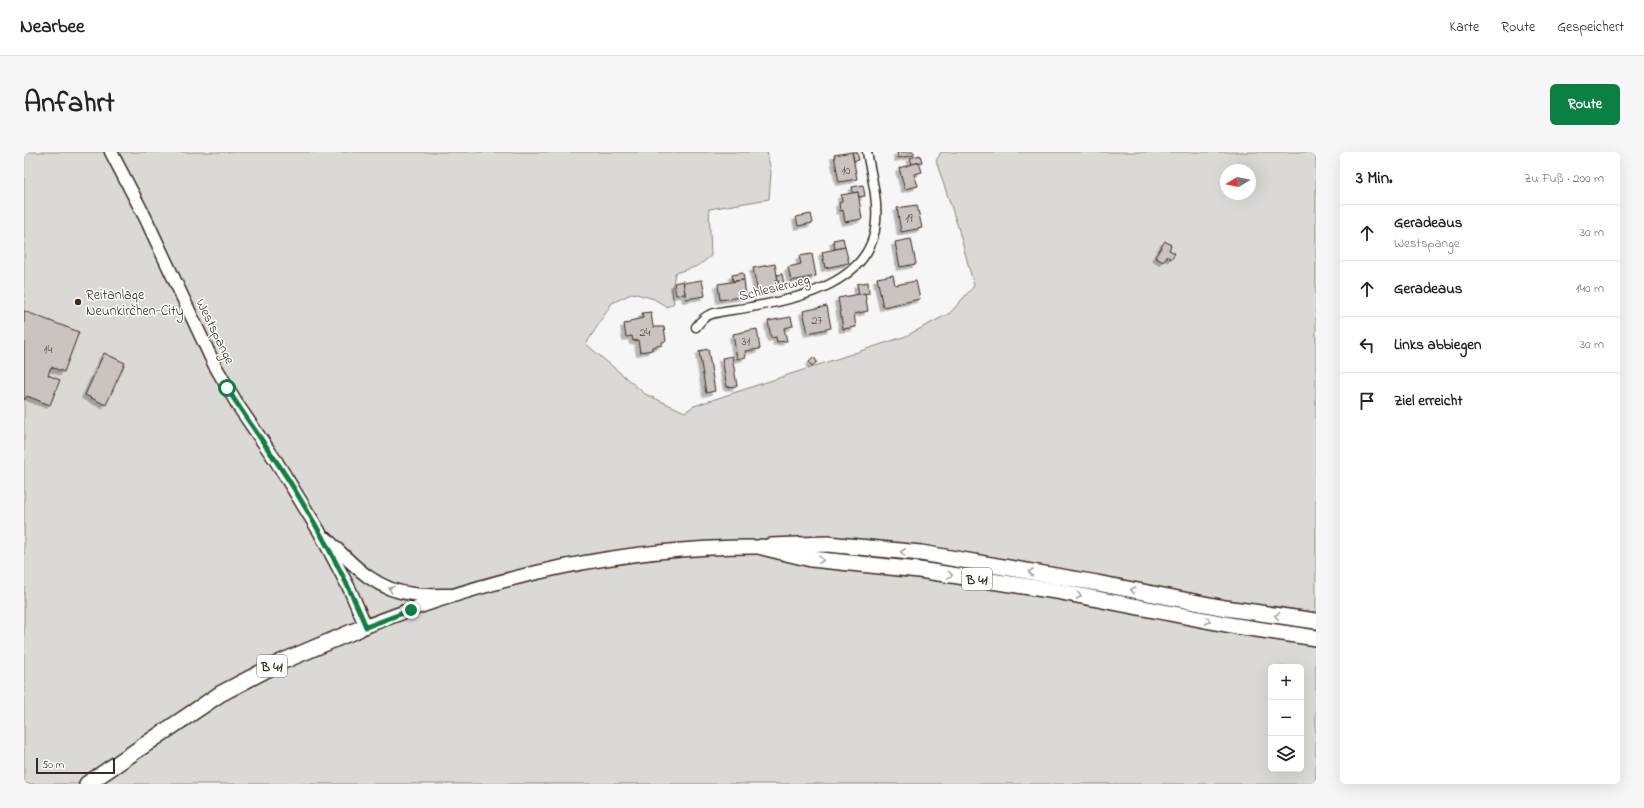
<!DOCTYPE html>
<html lang="de">
<meta charset="utf-8">
<style>
:root{--surface:#fff;--page:#f6f6f6;--text:#222;--muted:#767676;--line:#e0e0e0;--accent:#0b8043}
body{margin:0;font-family:"Indie Flower",sans-serif;background:var(--page);color:var(--text)}
.controls{position:absolute;right:12px;bottom:12px;display:grid;overflow:hidden;border-radius:6px;box-shadow:0 4px 16px #0002}
.controls button{width:36px;height:36px;display:grid;place-items:center;padding:0;border:0;border-bottom:1px solid var(--line);background:var(--surface);color:var(--text);font:20px sans-serif}
.compass{position:absolute;left:1196px;top:12px;width:36px;height:36px;border-radius:50%;background:var(--surface);box-shadow:0 4px 16px #0002;rotate:260deg}
.scale{position:absolute;left:12px;bottom:10px;width:79px;box-sizing:border-box;padding-left:4px;border:2px solid #3b2a1e;border-top:0;font-size:11px;line-height:14px;white-space:nowrap;color:#3b2a1e;-webkit-text-stroke:3px #fff;paint-order:stroke}
.stop{position:absolute;width:12px;height:12px;margin:-9px;border:3px solid #0b8043;border-radius:50%;background:#fff}
.stop.end{background:#0b8043;border-color:#fff;box-shadow:0 1px 4px #0008}
.list{margin:0;padding:0;list-style:none}
h2{display:flex;justify-content:space-between;align-items:center;height:52px;margin:0;padding:0 16px;font-size:17px}
h2 small{font-size:13px;font-weight:400;color:var(--muted)}
.list li{display:grid;grid-template-columns:26px 1fr auto;gap:12px;align-items:center;box-sizing:border-box;height:56px;padding:0 16px;border-top:1px solid var(--line)}
.list b{display:block;font-size:15px;white-space:nowrap}
.list p{margin:0;font-size:13px;white-space:nowrap;color:var(--muted)}
.list em{font-size:13px;font-style:normal;color:var(--muted)}
.icon{flex:none;width:22px;height:22px;fill:none;stroke:currentColor;stroke-width:2;stroke-linecap:round;stroke-linejoin:round}
.map{position:relative;flex:none;width:1292px;height:632px;overflow:hidden;border-radius:6px}
header{display:flex;align-items:center;gap:24px;box-sizing:border-box;height:56px;padding:0 20px;background:var(--surface);border-bottom:1px solid var(--line)}
header strong{font-size:19px}
nav{display:flex;gap:22px;margin-inline-start:auto;font-size:14px}
.intro{display:flex;align-items:center;justify-content:space-between;box-sizing:border-box;height:96px;padding:0 24px}
h1{margin:0;font-size:28px}
.button{padding:10px 18px;border-radius:6px;background:var(--accent);color:#fff;font-size:14px;font-weight:700}
main{display:flex;gap:24px;padding:0 24px}
aside{flex:1;background:var(--surface);border-radius:6px;box-shadow:0 4px 16px #0002}
.map>svg:first-child{display:block}
.green{fill:#dbd9d6;stroke:#8b827a;fill-rule:evenodd}
.building{fill:#c9c3c1;stroke:#3b2a1e;filter:url(#shadow)}
.lines{fill:none;stroke-linecap:round;stroke-linejoin:round}
.street-casing{stroke:#3b2a1e;stroke-width:11}
.secondary-casing{stroke:#3b2a1e;stroke-width:15}
.primary-casing{stroke:#3b2a1e;stroke-width:16}
.highway-casing{stroke:#3b2a1e;stroke-width:18}
.street{stroke:#fff;stroke-width:8}
.secondary{stroke:#fff;stroke-width:12}
.primary{stroke:#fff;stroke-width:13}
.highway{stroke:#fff;stroke-width:15}
.oneway{stroke:#a79f9a}
.route{stroke:#0b8043;stroke-width:5}
.poi-dot{fill:#3b2a1e;stroke:#fff;stroke-width:1.5}
.labels{text-anchor:middle;stroke-width:3;stroke-linejoin:round;paint-order:stroke}
.number-label{font-size:12px;fill:#5e5047}
.shield{fill:#fff;stroke:#766a62;stroke-width:1}
.shield-label{font-size:13px;font-weight:bold;fill:#3b2a1e}
.street-label{font-size:14px;fill:#3b2a1e;stroke:#fff}
.poi-label{font-size:14px;fill:#3b2a1e;stroke:#fff;text-anchor:start}
</style>
<header>
<strong>Nearbee</strong>
<nav><a>Karte</a><a>Route</a><a>Gespeichert</a></nav>
</header>
<div class="intro"><h1>Anfahrt</h1><a class="button">Route</a></div>
<main>
<div class="map">
<svg width="1292" height="632" viewBox="0 0 1292 632">
<defs>
<filter id="shadow"><feDropShadow dx="-3.5" dy="3.5" stdDeviation="0" flood-color="#0004"/></filter>
</defs>
<rect width="100%" height="100%" fill="#f7f6f6"/>
<filter id="ink" filterUnits="userSpaceOnUse"><feTurbulence type="fractalNoise" baseFrequency=".025" numOctaves="2"/><feDisplacementMap in="SourceGraphic" scale="8" xChannelSelector="R" yChannelSelector="G"/><feConvolveMatrix kernelMatrix="1 2 1 2 8 2 1 2 1" color-interpolation-filters="sRGB"/></filter>
<g filter="url(#ink)">
<path class="green" d="M0 0H743L747 20 745 47 685 57 687 104 674 114 651 121 648 138 650 151 643 155 630 147 609 141 588 151 562 192 621 242 661 260 670 254 882 184 926 161 950 134 934 75 912 9 917 0H1292V632H0ZM1202 18H1226V42H1202ZM1247 515H1277V617H1247Z"/>
<g class="building">
<polygon points="828,0 833,0 835,8 830,9"/>
<polygon points="828,0 833,27 815,30 810,3"/>
<polygon points="873,0 890,0 890,3 874,6"/>
<polygon points="896,3 898,10 888,12 886,6"/>
<polygon points="895,10 898,20 890,22 894,34 881,37 875,16"/>
<polygon points="839,33 841,44 834,45 834,40 829,41 828,35"/>
<polygon points="834,40 838,67 821,70 819,58 816,59 815,51 818,50 817,43"/>
<polygon points="893,53 898,76 877,80 873,56"/>
<polygon points="787,62 789,71 774,74 772,65"/>
<polygon points="819,86 821,95 811,97 809,88"/>
<polygon points="887,87 892,112 876,115 871,90"/>
<polygon points="1141,89 1147,93 1145,98 1151,101 1147,107 1143,104 1139,110 1131,105"/>
<polygon points="821,95 825,111 801,116 798,100"/>
<polygon points="788,102 792,124 767,129 764,115 777,112 775,104"/>
<polygon points="751,112 754,128 751,128 753,138 734,141 729,116"/>
<polygon points="719,121 720,128 709,129 708,123"/>
<polygon points="758,122 760,132 755,133 753,123"/>
<polygon points="869,123 871,133 892,129 896,147 859,155 853,126"/>
<polygon points="678,128 681,144 662,147 659,131"/>
<polygon points="720,128 722,144 696,148 694,132"/>
<polygon points="659,129 661,142 652,143 650,131"/>
<polygon points="844,130 845,141 835,143 833,132"/>
<polygon points="841,141 844,159 830,162 832,175 819,177 814,146"/>
<polygon points="803,154 807,176 784,181 779,159"/>
<polygon points="0,159 55,180 40,220 27,215 24,223 36,228 26,253 3,244 1,247 0,247"/>
<polygon points="627,160 629,175 640,175 642,189 638,190 638,193 628,195 628,198 616,200 614,188 609,189 608,184 602,185 600,172 606,171 606,169 619,166 618,161"/>
<polygon points="767,165 769,174 760,176 763,189 753,190 752,185 747,186 744,169"/>
<polygon points="733,177 736,197 721,199 722,205 713,207 709,182"/>
<polygon points="684,197 691,239 682,241 675,199"/>
<polygon points="80,201 101,211 82,253 61,243"/>
<polygon points="708,204 713,234 703,235 698,206"/>
<polygon points="790,205 793,210 788,214 785,210"/>
</g>
<g class="lines">
<defs>
<path id="street" d="M672 175C675 171 680 165 685 163 697 158 714 158 727 155 775 147 849 130 852 69 854 46 847 23 843 0"/>
<g id="secondary">
<polyline points="87,0 121,65 190,212 215,255 252,309 295,379 326,438 342,475"/>
<path d="M303 387C328 412 352 439 389 442 401 444 414 443 426 443"/>
</g>
<path id="primary" d="M335 477C467 425 595 394 738 395"/>
<g id="highway">
<polyline points="746,394 803,392 897,401 1073,431 1201,456 1292,469"/>
<polyline points="738,395 787,407 895,418 1032,439 1212,474 1292,486"/>
<polyline points="63,632 196,542 257,510 335,477"/>
</g>
</defs>
<use href="#street" class="street-casing"/>
<use href="#secondary" class="secondary-casing"/>
<use href="#primary" class="primary-casing"/>
<use href="#highway" class="highway-casing"/>
<use href="#street" class="street"/>
<use href="#secondary" class="secondary"/>
<use href="#primary" class="primary"/>
<use href="#highway" class="highway"/>
</g>
<defs><path id="oneway-chevron" d="M-2-3.5L2.5 0L-2 3.5" fill="none" stroke-width="1.6" stroke-linecap="round" stroke-linejoin="round"/></defs>
<g class="oneway">
<use href="#oneway-chevron" transform="translate(879 400) rotate(-174)"/>
<use href="#oneway-chevron" transform="translate(797 408) rotate(5)"/>
<use href="#oneway-chevron" transform="translate(1007 420) rotate(-170)"/>
<use href="#oneway-chevron" transform="translate(926 423) rotate(9)"/>
<use href="#oneway-chevron" transform="translate(367 437) rotate(-160)"/>
<use href="#oneway-chevron" transform="translate(1109 438) rotate(-169)"/>
<use href="#oneway-chevron" transform="translate(1055 444) rotate(11)"/>
<use href="#oneway-chevron" transform="translate(1253 464) rotate(-172)"/>
<use href="#oneway-chevron" transform="translate(1184 469) rotate(11)"/>
</g>
</g>
<g class="lines" filter="url(#ink)">
<path class="route" d="M203 236C224 270 248 301 269 335 296 379 322 426 342 475L387 458"/>
</g>
<circle class="poi-dot" cx="54" cy="150" r="4"/>
<g class="labels">
<g class="number-label">
<text x="822" y="22">10</text>
<text x="885" y="70">19</text>
<text x="793" y="172">27</text>
<text x="621" y="184">24</text>
<text x="722" y="193">31</text>
<text x="24" y="201">14</text>
</g>
<g class="shield">
<rect x="938" y="416" width="30" height="22" rx="3"/>
<rect x="233" y="503" width="30" height="22" rx="3"/>
</g>
<g class="shield-label">
<text x="953" y="432">B 41</text>
<text x="248" y="519">B 41</text>
</g>
<g class="street-label">
<text transform="translate(750 135) rotate(-14)" y="5">Schlesierweg</text>
<text transform="translate(192 179) rotate(64)" y="5">Westspange</text>
</g>
<g class="poi-label">
<text x="62" y="147">Reitanlage<tspan x="62" dy="16">Neunkirchen-City</tspan></text>
</g>
</g>
</svg>
<div class="controls">
<button>+</button>
<button>−</button>
<button><svg class="icon" aria-label="layers" viewBox="0 0 24 24"><path d="M12 4l9 5-9 5-9-5zM3 14l9 5 9-5"/></svg></button>
</div>
<svg class="compass" viewBox="-18 -18 36 36"><path d="M0-13l5 13h-10z" fill="#e53935"/><path d="M0 13l5-13h-10z" fill="#767676"/></svg>
<div class="scale">50 m</div>
<div class="stop" style="left:203px;top:236px"></div>
<div class="stop end" style="left:387px;top:458px"></div>
</div>
<aside>
<h2>3 Min.<small>Zu Fuß · 200 m</small></h2>
<ul class="list">
<li><svg class="icon" aria-label="ahead" viewBox="0 0 24 24"><path d="M12 20V5M6 11l6-6 6 6"/></svg><div><b>Geradeaus</b><p>Westspange</p></div><em>30 m</em></li>
<li><svg class="icon" aria-label="ahead" viewBox="0 0 24 24"><path d="M12 20V5M6 11l6-6 6 6"/></svg><div><b>Geradeaus</b></div><em>140 m</em></li>
<li><svg class="icon" aria-label="left" viewBox="0 0 24 24"><path d="M17 20v-9H6M10 6l-5 5 5 5"/></svg><div><b>Links abbiegen</b></div><em>30 m</em></li>
<li><svg class="icon" aria-label="arrive" viewBox="0 0 24 24"><path d="M6 21V4h12l-3 4 3 4H6"/></svg><div><b>Ziel erreicht</b></div></li>
</ul>
</aside>
</main>
